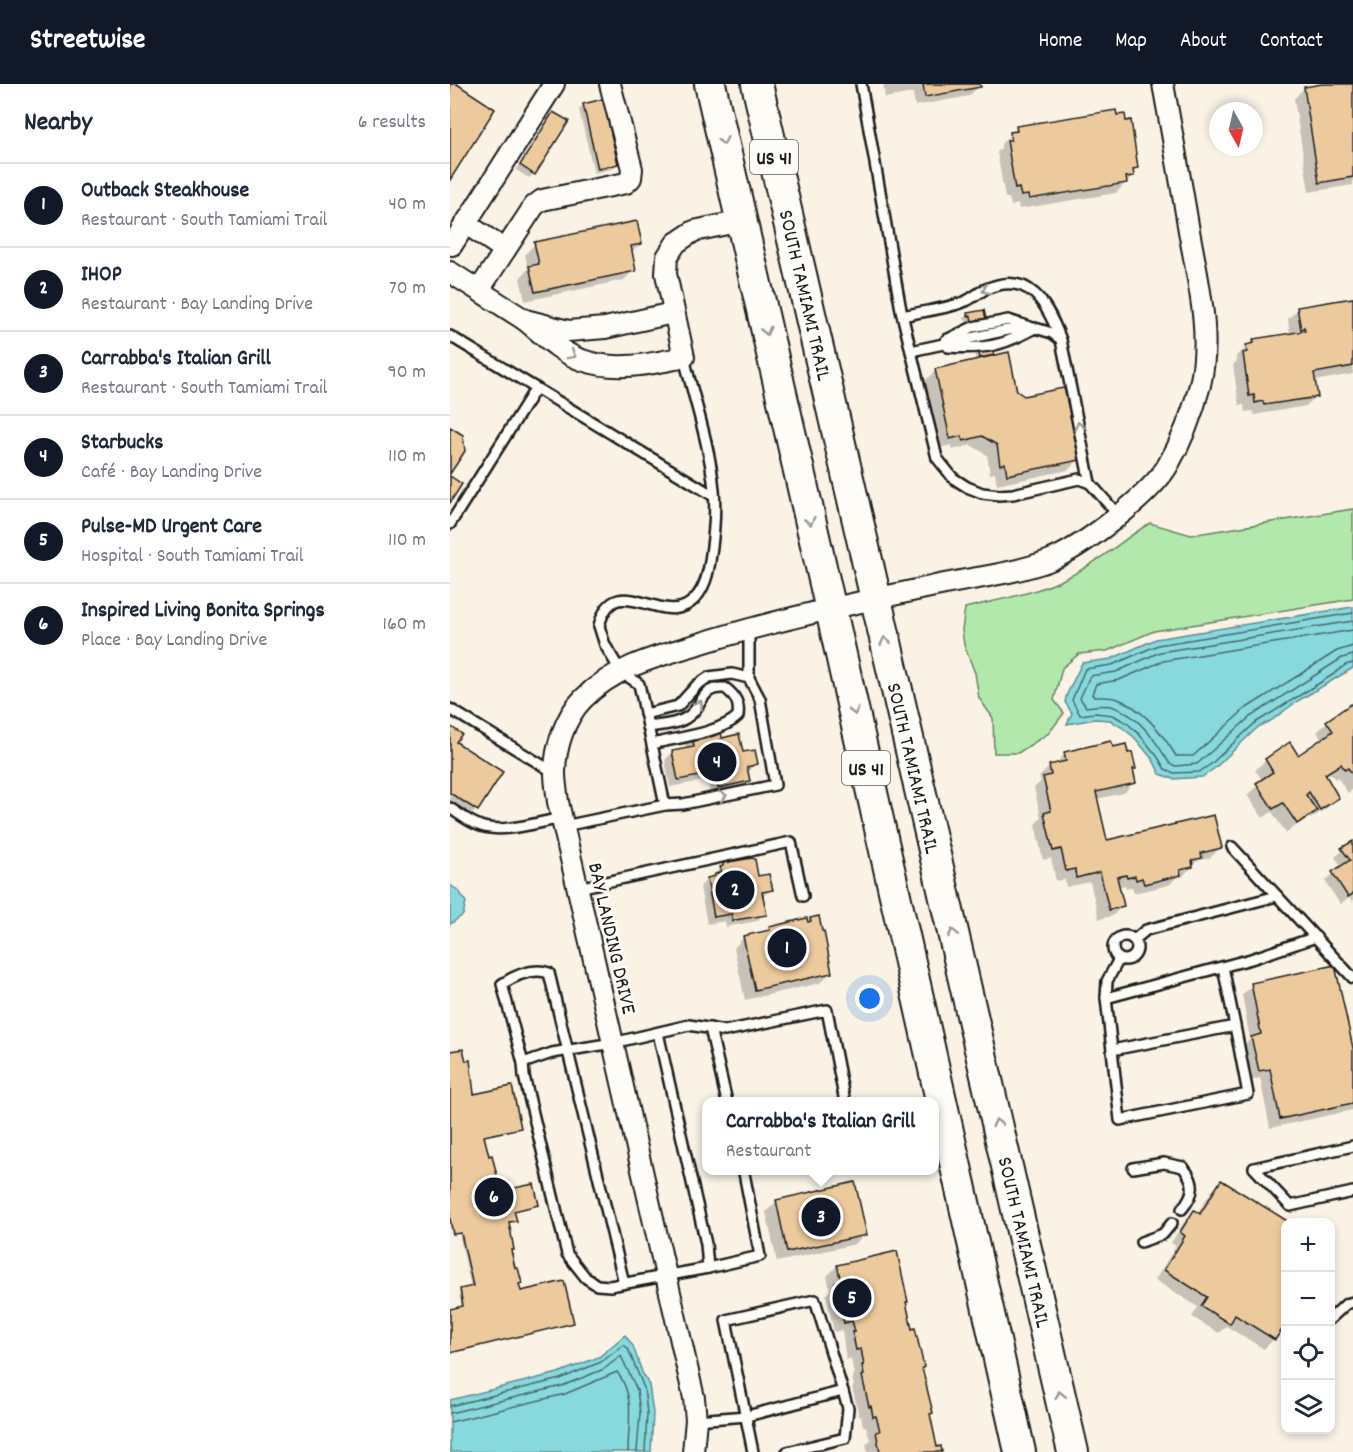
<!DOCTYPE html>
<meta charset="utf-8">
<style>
:root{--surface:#fff;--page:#f6f6f7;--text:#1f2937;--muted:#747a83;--line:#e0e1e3;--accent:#111827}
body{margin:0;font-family:Dekko,sans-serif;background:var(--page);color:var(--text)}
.controls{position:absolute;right:18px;bottom:18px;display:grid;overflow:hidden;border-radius:12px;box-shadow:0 3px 9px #0003}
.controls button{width:54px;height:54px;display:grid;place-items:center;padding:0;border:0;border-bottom:2px solid var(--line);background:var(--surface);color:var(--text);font:30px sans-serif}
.compass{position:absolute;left:759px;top:18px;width:54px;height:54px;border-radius:50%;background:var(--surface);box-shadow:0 3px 9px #0003;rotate:172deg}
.you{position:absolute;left:420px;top:915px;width:21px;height:21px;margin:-15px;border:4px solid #fff;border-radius:50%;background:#1a73e8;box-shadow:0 0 0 9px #1a73e833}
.badge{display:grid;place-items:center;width:39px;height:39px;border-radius:50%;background:var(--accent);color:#fff;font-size:20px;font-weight:700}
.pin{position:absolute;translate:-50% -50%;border:3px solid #fff;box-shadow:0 2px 6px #0006}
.popup{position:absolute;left:252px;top:1013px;width:237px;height:78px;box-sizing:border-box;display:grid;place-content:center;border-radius:12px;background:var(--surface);filter:drop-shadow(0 2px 4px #0005);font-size:20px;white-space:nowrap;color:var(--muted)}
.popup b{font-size:22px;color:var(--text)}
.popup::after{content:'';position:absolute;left:50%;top:100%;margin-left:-12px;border:12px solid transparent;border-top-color:var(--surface)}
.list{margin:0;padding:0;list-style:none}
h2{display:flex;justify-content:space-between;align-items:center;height:78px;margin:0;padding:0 24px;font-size:26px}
h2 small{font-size:20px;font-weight:400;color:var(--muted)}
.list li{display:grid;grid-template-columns:39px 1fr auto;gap:18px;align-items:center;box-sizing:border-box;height:84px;padding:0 24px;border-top:2px solid var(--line)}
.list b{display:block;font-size:22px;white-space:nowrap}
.list p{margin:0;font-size:20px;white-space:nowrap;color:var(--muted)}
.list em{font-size:20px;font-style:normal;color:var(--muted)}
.icon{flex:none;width:33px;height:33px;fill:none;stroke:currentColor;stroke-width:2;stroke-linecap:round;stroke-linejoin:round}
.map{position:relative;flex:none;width:903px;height:1368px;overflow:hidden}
header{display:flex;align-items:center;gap:36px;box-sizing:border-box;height:84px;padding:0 30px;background:var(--accent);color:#fff}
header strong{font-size:28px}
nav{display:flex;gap:33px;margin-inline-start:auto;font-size:21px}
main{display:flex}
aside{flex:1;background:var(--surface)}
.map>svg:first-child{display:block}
.green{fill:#b2e8ab;stroke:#678264;stroke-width:1.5}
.water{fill:#87d9de;stroke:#5c8d90;stroke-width:1.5}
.shadow{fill:#0003}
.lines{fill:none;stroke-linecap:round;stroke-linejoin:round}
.shore{stroke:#47686a;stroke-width:1.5}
.building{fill:#edca9e;stroke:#1c1c1c;stroke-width:1.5}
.service-casing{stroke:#1c1c1c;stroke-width:14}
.minor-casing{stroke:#1c1c1c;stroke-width:24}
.primary-casing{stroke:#1c1c1c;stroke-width:34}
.service{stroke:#fdfcf7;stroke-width:9}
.minor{stroke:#fdfcf7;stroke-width:20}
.primary{stroke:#fdfcf7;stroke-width:30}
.oneway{stroke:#989794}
.labels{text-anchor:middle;stroke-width:5;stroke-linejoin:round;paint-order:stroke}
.shield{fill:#fdfcf7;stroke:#605f5e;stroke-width:1.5}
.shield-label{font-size:20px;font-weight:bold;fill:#1c1c1c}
.street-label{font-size:21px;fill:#1c1c1c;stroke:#fdfcf7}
</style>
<header>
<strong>Streetwise</strong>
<nav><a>Home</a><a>Map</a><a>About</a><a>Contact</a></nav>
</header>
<main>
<aside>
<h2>Nearby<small>6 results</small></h2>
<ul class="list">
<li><span class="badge">1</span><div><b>Outback Steakhouse</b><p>Restaurant · South Tamiami Trail</p></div><em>40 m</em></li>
<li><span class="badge">2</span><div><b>IHOP</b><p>Restaurant · Bay Landing Drive</p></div><em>70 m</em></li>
<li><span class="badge">3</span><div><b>Carrabba's Italian Grill</b><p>Restaurant · South Tamiami Trail</p></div><em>90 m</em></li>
<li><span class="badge">4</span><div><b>Starbucks</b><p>Café · Bay Landing Drive</p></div><em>110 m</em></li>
<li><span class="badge">5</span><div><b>Pulse-MD Urgent Care</b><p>Hospital · South Tamiami Trail</p></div><em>110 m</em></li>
<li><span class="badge">6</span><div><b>Inspired Living Bonita Springs</b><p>Place · Bay Landing Drive</p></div><em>160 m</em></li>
</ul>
</aside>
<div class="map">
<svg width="903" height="1368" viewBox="0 0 903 1368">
<rect width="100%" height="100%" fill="#faf2e5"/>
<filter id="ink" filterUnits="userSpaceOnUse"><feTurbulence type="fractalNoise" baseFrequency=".0167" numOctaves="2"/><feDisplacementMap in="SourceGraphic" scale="12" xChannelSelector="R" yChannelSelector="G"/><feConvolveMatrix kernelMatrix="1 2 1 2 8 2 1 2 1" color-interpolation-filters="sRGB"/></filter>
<g filter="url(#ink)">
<path class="green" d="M903 425V515L704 547 657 567 629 570 612 584 604 616 614 629 599 649 568 669H544L543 634 529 614 525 589 514 561 512 546 515 524C549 515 586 510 618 493 648 479 672 456 700 439L741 451Z"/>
<g class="water">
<polygon points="903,523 903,584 846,618 822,636 808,643 765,684 752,693 723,695 710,690 703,676 685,654 673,644 660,636 645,635 617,640 622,629 615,618 617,610 632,579 661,575 706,555"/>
<polygon points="0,801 9,807 16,818 13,831 0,840"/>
<polygon points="175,1251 183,1262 192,1288 199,1301 203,1329 201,1368 0,1368 0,1316 108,1289 149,1273"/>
</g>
<g class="shadow">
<polygon points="433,0 529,0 529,2 519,12 465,22 463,9 435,14"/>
<polygon points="881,0 903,0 903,101 859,108 844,15 854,4"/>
<polygon points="134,21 167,80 162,85 144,89 129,26"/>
<polygon points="104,29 84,90 79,94 66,86"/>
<polygon points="567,44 687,83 682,88 682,92 666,109 569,125 568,120 561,122 559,114 555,114 547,68 551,64 551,60"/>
<polygon points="85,160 190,160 181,169 184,186 174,196 75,217 70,194 78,185 75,170"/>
<polygon points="903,216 903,290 864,297 866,312 856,322 804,331 803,327 795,328 794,321 789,321 783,281 787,277 786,272 804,257 840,251 838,235 848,225"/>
<polygon points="532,227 543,273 566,308 629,376 618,386 547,401 545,389 540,390 537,371 521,361 503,366 501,361 490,364 475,297 486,286 526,277 516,236 513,235 518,230"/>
<polygon points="903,625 903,705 898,709 887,693 885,695 880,689 875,692 887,714 877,724 860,735 858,733 836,749 822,728 813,734 797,711 813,697 805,686 816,676 840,661 848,673 872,656 867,648 877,638"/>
<polygon points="0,644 26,726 16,736 0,726"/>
<polygon points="243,653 271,656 306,680 297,688 299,697 291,705 260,711 258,696 220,703 215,676 222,669 236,666 235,660"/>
<polygon points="661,665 677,670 684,684 681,687 684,698 674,709 646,715 656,757 770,764 760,774 747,777 732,793 726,794 719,801 684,809 682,803 676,805 675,801 667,803 672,822 662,832 649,835 640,798 616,803 615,795 606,797 601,774 593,776 585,740 591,734 584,704 591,697 589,693 600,682 605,681 615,669"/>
<polygon points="903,758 903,819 900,814 890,820 875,797 892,783 885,773"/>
<polygon points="306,776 303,778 306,793 321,806 311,814 314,830 307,837 276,843 275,837 257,840 250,803 257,795 262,795 273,781"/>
<polygon points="361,836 380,889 370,899 295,916 284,864 294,853 316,849 320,844 356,840"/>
<polygon points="802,901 903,971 903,1026 820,1044 810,994 799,997 791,964 800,955 792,911"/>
<polygon points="0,969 23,1012 70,1044 33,1053 38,1074 47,1096 59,1107 87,1120 63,1128 65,1136 57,1139 62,1165 60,1168 69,1208 122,1239 0,1269 0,1227 12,1224 9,1208 21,1204 9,1150 2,1152 0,1144"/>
<polygon points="771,1098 836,1138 824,1255 814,1265 776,1242 769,1249 742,1233 748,1223 705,1196 726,1162 721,1159 734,1138 744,1128 747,1130 761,1108"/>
<polygon points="326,1118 415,1150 405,1160 327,1178 316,1128"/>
<polygon points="846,1134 853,1138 841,1138"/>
<polygon points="387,1182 454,1219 471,1285 486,1365 491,1368 418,1368 416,1360 420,1356 416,1342 413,1342 411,1332 409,1332 402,1303 404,1302 402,1293 404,1291 401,1274 396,1276 392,1246 384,1248 376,1211 380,1206 377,1192"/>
</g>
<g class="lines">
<g class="shore">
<polyline points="903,529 708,561 662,581 635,585 622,616 630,631 645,629 663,631 677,639 689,650 707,672 715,685 724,689 749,688 761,680 805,639 884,590 895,581 903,579"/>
<path d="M903 537 710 568 666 588 640 592 630 614 636 623C645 622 656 620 664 623 690 632 707 659 720 680L726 682 747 680 800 633 892 574 903 571"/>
<path d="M903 546 713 577 669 596 646 600 642 610 644 613C652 613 661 612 668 615 693 625 713 650 726 672H743L795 625 887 567 903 562"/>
<polyline points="0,1322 110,1295 151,1278 174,1261 178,1265 194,1304 197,1329 195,1368"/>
<polyline points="0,1329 112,1302 154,1285 171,1272 187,1306 190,1329 187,1368"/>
<path d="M0 1338 115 1310 167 1288C186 1313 178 1339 178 1368"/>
</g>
</g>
<g class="building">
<polygon points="0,0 7,0 45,25 0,96"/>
<polygon points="473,0 530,0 531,3 475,13"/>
<polygon points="872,0 903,0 903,93 869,99 854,3"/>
<polygon points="153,15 168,80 148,85 133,20"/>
<polygon points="666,26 667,31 675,30 676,37 681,36 688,84 683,85 684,92 676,93 677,99 579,115 578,111 571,112 569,104 565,105 557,56 561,56 560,48 567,47 566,42"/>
<polygon points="103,28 119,37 85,91 70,81"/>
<polygon points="187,137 192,160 181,162 186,187 85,208 79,182 89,180 84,158"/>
<polygon points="903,214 903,282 864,289 868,313 814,321 813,317 805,319 804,311 799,312 793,269 797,268 796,261 804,259 803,255 855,247 854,243 851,246 847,223"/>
<polygon points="534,226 544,271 530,274 521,232 518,232 517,229"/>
<polygon points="559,268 567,307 574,312 613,304 615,306 630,376 557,391 555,379 550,381 547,361 532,352 513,357 511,352 500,355 485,285"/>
<polygon points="0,343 13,351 15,367 0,390"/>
<polygon points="0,392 12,400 0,419"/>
<polygon points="901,620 903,623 903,691 898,684 895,686 891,680 875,690 889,714 870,726 859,708 856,711 867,727 847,740 833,719 823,725 806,699 823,688 815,675 840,658 848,671 883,647 876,637"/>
<polygon points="0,642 12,650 6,658 53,688 28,727 0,709"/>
<polygon points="271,646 272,654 289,650 293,668 305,666 308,680 297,683 300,697 268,704 265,689 228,696 222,667 244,663 242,651"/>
<polygon points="661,657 663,663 676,660 678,669 682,668 686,685 683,685 686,699 646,708 657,756 764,731 772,764 751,769 752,774 742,776 743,783 730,786 731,791 694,800 692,794 686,796 685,792 677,794 676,791 667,793 674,822 659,826 650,788 626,794 625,785 616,787 611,765 603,767 594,729 601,727 593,693 601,691 599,681 616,677 614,668"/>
<polygon points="903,757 903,810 898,813 882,788 900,776 891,764"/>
<polygon points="302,774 305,775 308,792 319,790 323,806 312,808 317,831 285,836 282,838 282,830 264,833 257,794 265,792 265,790 272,788 270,783 273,782 273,779"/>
<polygon points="369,832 372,847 374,847 382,889 305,906 293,852 320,846 319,843 357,834 358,838 361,837 360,834"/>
<polygon points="885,881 903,964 903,1019 830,1035 820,985 809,987 802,957 801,953 811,950 801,899"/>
<polygon points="13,965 16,977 20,976 24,1010 62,1002 71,1044 34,1052 39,1072 42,1071 48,1096 52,1098 57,1097 60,1105 84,1100 89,1121 64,1127 67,1137 59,1138 64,1166 61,1166 65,1184 68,1184 72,1199 69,1200 71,1207 114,1197 124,1239 0,1269 0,1225 13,1222 10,1205 23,1202 11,1149 3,1150 0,1135 0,967"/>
<polygon points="771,1096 839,1138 836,1138 836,1240 825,1256 785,1231 780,1240 751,1222 757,1213 714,1186 735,1152 730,1148 744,1126 750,1130"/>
<polygon points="405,1098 417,1151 337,1168 326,1116"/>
<polygon points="447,1167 458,1218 456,1218 462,1245 465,1244 474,1283 472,1284 483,1329 480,1330 487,1363 491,1362 492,1368 430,1368 426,1348 430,1347 426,1332 423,1333 421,1322 419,1323 412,1292 414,1291 412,1281 414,1281 411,1265 406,1266 402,1247 405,1247 402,1237 394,1239 385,1199 391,1198 387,1181"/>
</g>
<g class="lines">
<defs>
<g id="service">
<polyline points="411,0 451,226 487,374 503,394 517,403 532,409 549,411 563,410 629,395 640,399 668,431"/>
<path d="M453 232C472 227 498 225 516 217 523 214 529 208 536 205 580 186 597 220 611 256L640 399"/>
<polyline points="0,252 264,412"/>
<polyline points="496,256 523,243 558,236 580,243"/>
<path d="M498 263C535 265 550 263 583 245"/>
<polyline points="461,267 558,246 585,244 602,249 609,254"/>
<polyline points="0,440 86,304"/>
<polyline points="0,625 105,689"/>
<polyline points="195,630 228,622 247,601 259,593 282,590 299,594"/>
<path d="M198 643C210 641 225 641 236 634 254 624 249 602 275 604 285 611 290 619 288 632 271 649 226 654 202 660"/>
<polyline points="215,721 233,720 325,701 310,615 299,594 299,545"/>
<path d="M0 724C9 730 18 737 28 741 50 751 89 738 112 734"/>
<path d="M114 742 215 721 189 600 171 588 155 561 149 542C164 484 209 542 240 519 255 508 259 487 261 470 264 449 266 428 264 406 260 361 244 316 234 273"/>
<polyline points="782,763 903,894"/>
<polyline points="128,804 341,758 353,812"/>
<circle cx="675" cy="864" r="12"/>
<polyline points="684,856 696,846 827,812"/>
<polyline points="773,883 785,942"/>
<polyline points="656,914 657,897 669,875"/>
<polyline points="260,944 277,1018"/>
<polyline points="208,949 256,1160 258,1184 310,1172 294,1089"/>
<polyline points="662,966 785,942 798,1010 670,1036 656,914 801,875 866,853"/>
<path d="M73 979 52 900C66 891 83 883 99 889L174 1199"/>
<polyline points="903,1062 804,1084 840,1122 903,1108"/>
<path d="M683 1084 714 1079 733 1083C746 1099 745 1109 732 1125"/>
<polyline points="691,1158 713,1150 722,1139"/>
<polyline points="258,1184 160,1202 147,1201 136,1194 117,1170 74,992 73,979 102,969 163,959 239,941 275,947 377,926 395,1018"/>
<polyline points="880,1235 896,1220 903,1218"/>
<polyline points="246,1336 297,1332 393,1307"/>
<polyline points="303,1368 276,1236 365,1216 398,1324 395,1354 337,1368"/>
</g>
<g id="minor">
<polyline points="15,139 55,166"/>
<polyline points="2,161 104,0"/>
<polyline points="0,188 75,236 118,247 155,244 223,229"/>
<polyline points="29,206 84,122 92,116 176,99 181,94 182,85 160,0"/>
<path d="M75 236C92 250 111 269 132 276 165 288 201 280 234 273L216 190 217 173 226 159 244 147 291 137"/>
<path d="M243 1368 246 1336 244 1314 108 718C107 709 105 699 105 689 105 664 115 633 133 615 163 584 205 573 245 561 324 536 405 519 485 502 522 494 562 490 598 477 630 465 701 411 718 381 732 357 743 328 750 301 762 251 748 197 739 147 731 98 722 49 713 0"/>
</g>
<g id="primary">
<polyline points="260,0 381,526 570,1368"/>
<polyline points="307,0 623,1368"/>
</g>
</defs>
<use href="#service" class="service-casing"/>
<use href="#minor" class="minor-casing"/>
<use href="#primary" class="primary-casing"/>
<use href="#service" class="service"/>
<use href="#minor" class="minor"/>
<use href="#primary" class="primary"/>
</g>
<defs><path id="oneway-chevron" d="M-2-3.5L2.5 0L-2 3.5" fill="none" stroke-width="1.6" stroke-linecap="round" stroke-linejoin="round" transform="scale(1.5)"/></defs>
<g class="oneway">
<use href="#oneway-chevron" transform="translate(273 57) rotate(77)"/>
<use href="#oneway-chevron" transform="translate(536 206) rotate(155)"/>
<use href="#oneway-chevron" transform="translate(316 247) rotate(77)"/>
<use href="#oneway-chevron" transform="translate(122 271) rotate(29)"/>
<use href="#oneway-chevron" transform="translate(629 342) rotate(-101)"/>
<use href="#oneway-chevron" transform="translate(360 437) rotate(77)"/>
<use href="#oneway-chevron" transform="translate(435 557) rotate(-103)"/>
<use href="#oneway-chevron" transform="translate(249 620) rotate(-56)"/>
<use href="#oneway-chevron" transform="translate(404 627) rotate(77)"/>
<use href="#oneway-chevron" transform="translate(273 712) rotate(-12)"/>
<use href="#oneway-chevron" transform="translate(503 849) rotate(-103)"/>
<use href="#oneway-chevron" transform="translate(547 1039) rotate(-103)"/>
<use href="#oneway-chevron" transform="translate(610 1311) rotate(-103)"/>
</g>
</g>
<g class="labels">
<g class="shield">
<rect x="300" y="56" width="48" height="34" rx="4.5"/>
<rect x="392" y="667" width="48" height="34" rx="4.5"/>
</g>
<g class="shield-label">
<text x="324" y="80">US 41</text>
<text x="416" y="691">US 41</text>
</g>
<g class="street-label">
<text transform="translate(356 211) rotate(77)" y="7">SOUTH TAMIAMI TRAIL</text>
<text transform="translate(464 684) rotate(77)" y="7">SOUTH TAMIAMI TRAIL</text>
<text transform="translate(163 854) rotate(77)" y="7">BAY LANDING DRIVE</text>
<text transform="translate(575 1158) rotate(77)" y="7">SOUTH TAMIAMI TRAIL</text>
</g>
</g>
</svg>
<div class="controls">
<button>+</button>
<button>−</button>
<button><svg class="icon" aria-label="locate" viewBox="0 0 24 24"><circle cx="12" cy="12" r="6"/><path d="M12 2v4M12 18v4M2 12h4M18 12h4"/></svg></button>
<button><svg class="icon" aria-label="layers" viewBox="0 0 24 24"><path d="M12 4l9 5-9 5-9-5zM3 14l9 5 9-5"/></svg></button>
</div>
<svg class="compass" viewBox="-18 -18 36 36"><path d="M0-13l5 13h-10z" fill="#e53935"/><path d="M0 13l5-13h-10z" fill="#747a83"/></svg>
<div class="you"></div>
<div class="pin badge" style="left:337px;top:864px">1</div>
<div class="pin badge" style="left:285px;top:806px">2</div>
<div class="pin badge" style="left:371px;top:1133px">3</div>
<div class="popup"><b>Carrabba's Italian Grill</b>Restaurant</div>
<div class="pin badge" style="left:267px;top:678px">4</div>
<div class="pin badge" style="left:402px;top:1214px">5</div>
<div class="pin badge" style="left:44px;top:1113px">6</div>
</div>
</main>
